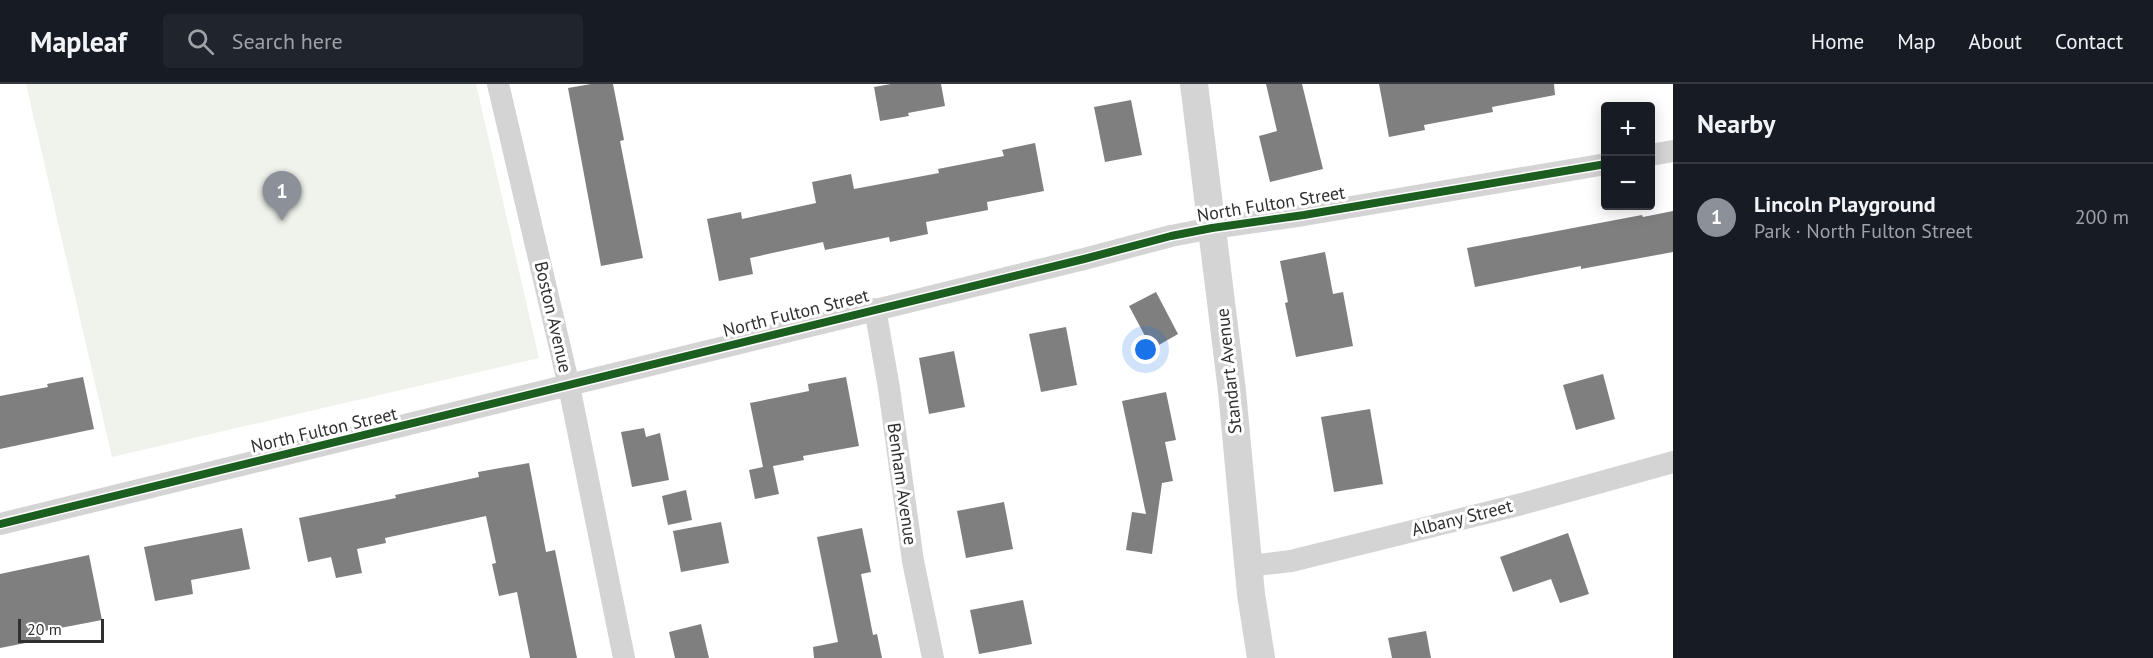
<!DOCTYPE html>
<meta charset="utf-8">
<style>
:root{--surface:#171b24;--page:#20242c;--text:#f1f3f6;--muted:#9ea1a6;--line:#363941;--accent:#8c9099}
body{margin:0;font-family:"PT Sans",sans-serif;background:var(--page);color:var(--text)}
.controls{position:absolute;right:18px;top:18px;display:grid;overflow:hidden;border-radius:6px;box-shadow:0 3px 15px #0003}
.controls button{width:54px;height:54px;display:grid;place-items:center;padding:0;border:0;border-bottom:2px solid var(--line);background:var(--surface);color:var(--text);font:30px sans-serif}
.scale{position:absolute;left:18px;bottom:15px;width:86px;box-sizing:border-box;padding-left:6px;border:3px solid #303030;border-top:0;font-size:16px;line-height:21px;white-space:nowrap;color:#303030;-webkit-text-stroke:4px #fff;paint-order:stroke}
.you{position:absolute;left:1146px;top:266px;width:21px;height:21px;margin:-15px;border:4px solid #fff;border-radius:50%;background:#1a73e8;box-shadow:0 0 0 9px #1a73e833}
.badge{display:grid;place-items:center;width:39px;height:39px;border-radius:50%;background:var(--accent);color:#fff;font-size:20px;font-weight:700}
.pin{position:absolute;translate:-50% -50px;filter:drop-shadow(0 2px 3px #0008)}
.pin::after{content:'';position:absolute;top:32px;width:21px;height:18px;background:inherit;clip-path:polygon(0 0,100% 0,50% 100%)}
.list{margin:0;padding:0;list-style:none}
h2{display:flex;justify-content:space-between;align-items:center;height:78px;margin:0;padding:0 24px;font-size:26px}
h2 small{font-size:20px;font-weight:400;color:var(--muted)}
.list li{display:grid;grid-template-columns:39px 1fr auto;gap:18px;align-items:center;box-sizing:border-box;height:108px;padding:0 24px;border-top:2px solid var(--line)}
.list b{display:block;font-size:22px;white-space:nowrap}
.list p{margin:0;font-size:20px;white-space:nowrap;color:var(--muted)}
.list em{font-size:20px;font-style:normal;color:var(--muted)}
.icon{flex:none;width:33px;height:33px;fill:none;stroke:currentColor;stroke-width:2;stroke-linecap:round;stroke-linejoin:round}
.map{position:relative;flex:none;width:1673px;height:574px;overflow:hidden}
header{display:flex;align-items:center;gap:36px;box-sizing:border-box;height:84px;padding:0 30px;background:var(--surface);border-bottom:2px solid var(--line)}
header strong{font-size:28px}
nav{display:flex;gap:33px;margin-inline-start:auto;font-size:21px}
.search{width:420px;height:54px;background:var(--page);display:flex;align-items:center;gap:15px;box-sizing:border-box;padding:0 21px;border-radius:6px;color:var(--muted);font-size:22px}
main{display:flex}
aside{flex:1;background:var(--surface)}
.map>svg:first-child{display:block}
.green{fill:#f0f3ec}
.building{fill:#7f7f7f}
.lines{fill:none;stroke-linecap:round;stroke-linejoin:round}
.minor{stroke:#d4d4d4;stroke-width:22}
.tertiary{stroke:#d4d4d4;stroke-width:28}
.cycleway-casing{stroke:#fff;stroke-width:11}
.cycleway{stroke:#1b5e20;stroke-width:8}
.labels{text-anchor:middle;stroke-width:6;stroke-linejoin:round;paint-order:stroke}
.street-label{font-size:18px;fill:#303030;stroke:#fff}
</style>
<header>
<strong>Mapleaf</strong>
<div class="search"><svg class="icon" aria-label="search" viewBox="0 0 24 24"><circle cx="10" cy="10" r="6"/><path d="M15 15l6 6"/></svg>Search here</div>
<nav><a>Home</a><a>Map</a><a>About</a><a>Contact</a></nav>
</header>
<main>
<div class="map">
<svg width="1673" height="574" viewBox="0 0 1673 574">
<rect width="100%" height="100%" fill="#fff"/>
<polygon class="green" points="26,0 476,0 539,274 112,373"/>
<g class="building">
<polygon points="591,0 613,0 624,56 620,57 643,174 601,182 568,4"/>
<polygon points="891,0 941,0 945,22 908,29 909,32 880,37 874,3"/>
<polygon points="1266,0 1302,0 1323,85 1270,98 1259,52 1277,47"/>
<polygon points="1379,0 1554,0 1555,11 1492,23 1493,28 1424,41 1425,46 1389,53"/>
<polygon points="1131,16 1142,71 1105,78 1094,23"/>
<polygon points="1035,59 1044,107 987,118 988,126 926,138 928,150 890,158 889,153 825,166 823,158 750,174 753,190 719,197 707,135 741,128 742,135 816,119 812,98 851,90 854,105 939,89 938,85 1004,72 1002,66"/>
<polygon points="1673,127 1673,168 1581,185 1581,182 1475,203 1467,164 1642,131 1643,133"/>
<polygon points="1325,168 1333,210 1343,208 1353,262 1296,273 1285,219 1288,218 1280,177"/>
<polygon points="1156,208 1178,250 1152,265 1129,222"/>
<polygon points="1066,243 1077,301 1041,308 1029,250"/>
<polygon points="954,267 965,323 929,330 919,274"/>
<polygon points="1603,290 1615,335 1576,346 1563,301"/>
<polygon points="83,293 94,345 0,365 0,312 48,303 47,300"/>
<polygon points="846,293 859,362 803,372 804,376 773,382 779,410 755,415 749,386 763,383 750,319 809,307 808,300"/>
<polygon points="1166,308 1176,356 1165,358 1173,397 1162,399 1152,470 1126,466 1132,428 1146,430 1122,317"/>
<polygon points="1370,325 1383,400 1334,408 1321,333"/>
<polygon points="644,344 646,353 660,349 669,396 632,403 621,348"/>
<polygon points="529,379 546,468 555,466 577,574 530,574 517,508 499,512 492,480 496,479 486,432 385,454 386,459 357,465 362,489 336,494 331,473 308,478 299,434 396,414 395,411 479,393 478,388"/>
<polygon points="686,406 692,436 668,441 662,412"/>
<polygon points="1004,418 1013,465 966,474 957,427"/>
<polygon points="721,438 729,479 681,488 673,447"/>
<polygon points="242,444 250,485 191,496 193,510 155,517 144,463"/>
<polygon points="862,444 871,488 861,490 873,551 877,550 882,574 814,574 813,563 838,558 817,453"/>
<polygon points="1568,449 1589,510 1560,519 1551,495 1513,508 1500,473"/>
<polygon points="89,471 102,536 39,548 41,556 0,564 0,490"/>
<polygon points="1023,516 1032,560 979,570 970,526"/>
<polygon points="701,540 709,574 675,574 669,548"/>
<polygon points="1426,547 1431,574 1392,574 1388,554"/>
</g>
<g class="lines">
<g class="minor">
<polyline points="498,0 569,302 624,574"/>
<polyline points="1650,71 1673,67"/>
<polyline points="875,225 889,304 913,477 933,574"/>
<polyline points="0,440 1084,175 1171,152 1212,144 1304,131 1606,80"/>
<polyline points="1249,482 1291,477 1522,420 1673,378"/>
</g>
<polyline class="tertiary" points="1194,0 1232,307 1251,510 1261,574"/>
<defs>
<polyline id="cycleway" points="0,440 1084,175 1171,152 1212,144 1304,131 1606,80"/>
</defs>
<use href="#cycleway" class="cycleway-casing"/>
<use href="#cycleway" class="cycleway"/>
</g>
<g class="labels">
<g class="street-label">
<text transform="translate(1271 120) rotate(-9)" y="6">North Fulton Street</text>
<text transform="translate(796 229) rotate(-14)" y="6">North Fulton Street</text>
<text transform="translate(553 233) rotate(77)" y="6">Boston Avenue</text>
<text transform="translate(1229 287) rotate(-96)" y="6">Standart Avenue</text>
<text transform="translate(324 346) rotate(-13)" y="6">North Fulton Street</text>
<text transform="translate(902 400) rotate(82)" y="6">Benham Avenue</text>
<text transform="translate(1462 434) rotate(-14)" y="6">Albany Street</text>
</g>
</g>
</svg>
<div class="controls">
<button>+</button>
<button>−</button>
</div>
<div class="scale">20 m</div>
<div class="you"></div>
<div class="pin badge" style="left:282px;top:137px">1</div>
</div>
<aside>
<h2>Nearby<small></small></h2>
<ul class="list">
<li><span class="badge">1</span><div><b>Lincoln Playground</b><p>Park · North Fulton Street</p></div><em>200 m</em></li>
</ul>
</aside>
</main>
